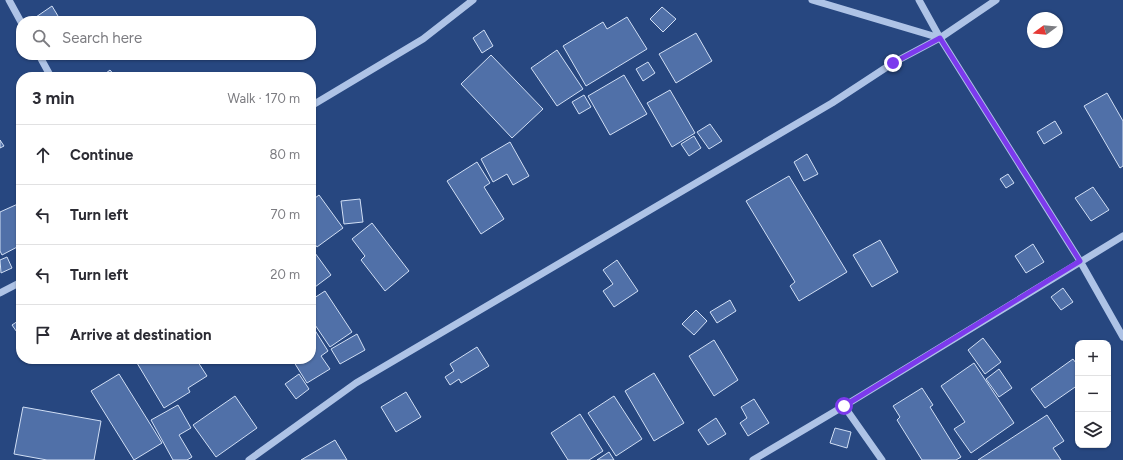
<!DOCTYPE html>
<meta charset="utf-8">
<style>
:root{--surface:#fff;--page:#f7f7f7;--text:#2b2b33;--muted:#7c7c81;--line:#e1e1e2}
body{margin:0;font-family:Figtree,sans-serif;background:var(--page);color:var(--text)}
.controls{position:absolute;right:12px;bottom:12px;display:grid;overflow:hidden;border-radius:8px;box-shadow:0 1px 3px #0004}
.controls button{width:36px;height:36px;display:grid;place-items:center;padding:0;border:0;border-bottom:1px solid var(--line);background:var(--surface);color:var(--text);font:20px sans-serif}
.compass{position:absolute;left:1027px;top:12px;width:36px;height:36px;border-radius:50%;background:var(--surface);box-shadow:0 1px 3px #0004;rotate:254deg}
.stop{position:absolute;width:12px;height:12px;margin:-9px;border:3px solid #7c3aed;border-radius:50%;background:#fff}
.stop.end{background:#7c3aed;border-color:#fff;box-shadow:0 1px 4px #0008}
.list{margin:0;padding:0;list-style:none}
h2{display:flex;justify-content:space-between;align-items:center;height:52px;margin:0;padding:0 16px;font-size:17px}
h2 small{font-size:13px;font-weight:400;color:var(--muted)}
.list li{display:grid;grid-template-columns:26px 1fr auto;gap:12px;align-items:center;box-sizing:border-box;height:60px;padding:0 16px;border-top:1px solid var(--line)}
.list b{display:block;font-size:15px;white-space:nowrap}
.list em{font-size:13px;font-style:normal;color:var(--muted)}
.icon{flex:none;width:22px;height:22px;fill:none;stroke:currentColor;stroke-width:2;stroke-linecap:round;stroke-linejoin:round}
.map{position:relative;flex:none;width:1123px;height:460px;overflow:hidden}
.search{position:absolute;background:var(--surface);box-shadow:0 1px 3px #0004;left:16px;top:16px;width:300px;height:44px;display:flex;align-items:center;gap:10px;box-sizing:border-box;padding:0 14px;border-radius:16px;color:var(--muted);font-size:15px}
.panel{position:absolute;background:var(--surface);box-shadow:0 1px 3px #0004;left:16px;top:72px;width:300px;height:292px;border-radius:16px}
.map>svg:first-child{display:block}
.building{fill:#5070a8;stroke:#d1dff5}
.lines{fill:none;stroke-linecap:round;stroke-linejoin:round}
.minor{stroke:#aec3e6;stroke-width:7}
.route{stroke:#7c3aed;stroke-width:5}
</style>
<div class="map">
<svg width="1123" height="460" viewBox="0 0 1123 460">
<rect width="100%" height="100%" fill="#274780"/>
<g class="building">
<polygon points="52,6 61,21 39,21 36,17"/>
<polygon points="662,7 676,19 663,32 650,19"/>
<polygon points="627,17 647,49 586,86 563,46 603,22 607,29"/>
<polygon points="484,30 493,46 482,53 473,38"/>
<polygon points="696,33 712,61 676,83 659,54"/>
<polygon points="557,50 583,89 557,106 531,68"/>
<polygon points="491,55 543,109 512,138 461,84"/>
<polygon points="648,62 655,73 643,81 636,69"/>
<polygon points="110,70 116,77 101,77"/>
<polygon points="624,75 647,114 610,135 588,96"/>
<polygon points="670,90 695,133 672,147 647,103"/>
<polygon points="1107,93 1123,121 1123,166 1120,168 1084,106"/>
<polygon points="584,95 591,107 579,114 572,102"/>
<polygon points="1055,121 1062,133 1044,144 1037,132"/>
<polygon points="710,124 722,141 709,149 697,132"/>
<polygon points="694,136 701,148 689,156 681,144"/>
<polygon points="0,140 4,146 0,148"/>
<polygon points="510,142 529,176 513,185 507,174 493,182 481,159"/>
<polygon points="807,154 818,174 804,181 794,162"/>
<polygon points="477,162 490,183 484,187 504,219 481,234 447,181"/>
<polygon points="1008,174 1014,183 1006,188 1000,179"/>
<polygon points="789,176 847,272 799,301 790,286 795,282 746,201"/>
<polygon points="1093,187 1109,210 1091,221 1075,198"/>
<polygon points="319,195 343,228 317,247 311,239 311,201"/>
<polygon points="360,199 363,222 344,224 341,201"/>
<polygon points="20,203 21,205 21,245 2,255 0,251 0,212"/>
<polygon points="372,223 409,271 385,291 361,260 365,256 352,239"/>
<polygon points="880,240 898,272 872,287 853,255"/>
<polygon points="1033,244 1044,262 1026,273 1015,256"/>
<polygon points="315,253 331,275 311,290 311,256"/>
<polygon points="7,257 12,268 1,273 0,260"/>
<polygon points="617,260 638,291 614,307 603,291 613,284 603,270"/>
<polygon points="1063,288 1073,302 1061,310 1051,297"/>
<polygon points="325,291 352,332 330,347 311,319 311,300"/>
<polygon points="730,300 736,311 717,323 710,312"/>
<polygon points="696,310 707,321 694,335 682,324"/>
<polygon points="21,319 21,338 12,325"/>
<polygon points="311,324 328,351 321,356 330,369 307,383 292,359 311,359"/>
<polygon points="357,334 365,350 340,364 331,349"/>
<polygon points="983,338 1001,362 985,374 968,350"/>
<polygon points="714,340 738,380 714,396 689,356"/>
<polygon points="477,347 489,366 461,383 459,379 450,385 445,377 454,371 450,364"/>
<polygon points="144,359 196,359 207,376 188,388 190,392 164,408 137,363"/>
<polygon points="1073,359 1078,366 1078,385 1045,408 1031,389"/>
<polygon points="974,363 1014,423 971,453 954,429 965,422 941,386"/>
<polygon points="999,369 1012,388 999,397 986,379"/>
<polygon points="654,373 684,423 654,441 625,391"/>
<polygon points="119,374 162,443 134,460 91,391"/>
<polygon points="299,374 309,389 296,399 285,384"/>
<polygon points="922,388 933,405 930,407 961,457 956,460 922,460 897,420 900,417 893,406"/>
<polygon points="406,392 421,417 396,432 381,407"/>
<polygon points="235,396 257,428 216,457 193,425"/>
<polygon points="614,396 642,439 616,456 588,413"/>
<polygon points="754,399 769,423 748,436 740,423 747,418 741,407"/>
<polygon points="178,405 191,428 179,435 192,457 187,460 173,460 151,420"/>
<polygon points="23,407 101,421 94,460 47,460 14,454"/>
<polygon points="580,414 603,451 589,460 568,460 551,433"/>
<polygon points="1047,415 1064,441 1053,448 1061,460 978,460"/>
<polygon points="716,418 726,434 708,445 698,430"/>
<polygon points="835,428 851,432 847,448 830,443"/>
<polygon points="335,440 347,460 301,460"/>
<polygon points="609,452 614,460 597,460"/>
</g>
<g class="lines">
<g class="minor">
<polyline points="9,0 21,22"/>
<polyline points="812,0 940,38"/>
<polyline points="919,0 940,38 1080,261 1123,337"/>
<polyline points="39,55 51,77"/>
<polyline points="311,106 423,39 473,0"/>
<polyline points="0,293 21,282"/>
<polyline points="844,406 882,460"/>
<polyline points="249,460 356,383 832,103 893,63 940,38 996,0"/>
<polyline points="753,460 844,406 1123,236"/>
</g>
</g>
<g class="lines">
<polyline class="route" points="844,406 1080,261 940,38 893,63"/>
</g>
</svg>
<div class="controls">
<button>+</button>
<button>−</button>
<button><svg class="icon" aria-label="layers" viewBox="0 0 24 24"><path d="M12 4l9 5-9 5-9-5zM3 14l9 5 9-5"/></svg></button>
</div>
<svg class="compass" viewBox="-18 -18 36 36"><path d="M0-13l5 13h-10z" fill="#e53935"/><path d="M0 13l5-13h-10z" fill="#7c7c81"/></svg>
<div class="stop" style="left:844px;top:406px"></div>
<div class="stop end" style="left:893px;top:63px"></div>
<div class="search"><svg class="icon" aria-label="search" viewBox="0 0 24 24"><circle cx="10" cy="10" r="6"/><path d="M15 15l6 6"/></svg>Search here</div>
<section class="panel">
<h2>3 min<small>Walk · 170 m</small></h2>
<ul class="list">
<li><svg class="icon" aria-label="ahead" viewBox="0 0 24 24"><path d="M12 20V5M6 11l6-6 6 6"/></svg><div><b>Continue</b></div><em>80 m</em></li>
<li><svg class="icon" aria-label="left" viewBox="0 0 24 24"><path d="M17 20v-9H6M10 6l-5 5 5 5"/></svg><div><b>Turn left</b></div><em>70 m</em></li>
<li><svg class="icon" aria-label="left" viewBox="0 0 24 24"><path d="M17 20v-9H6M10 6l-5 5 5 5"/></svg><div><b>Turn left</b></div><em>20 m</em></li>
<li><svg class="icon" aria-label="arrive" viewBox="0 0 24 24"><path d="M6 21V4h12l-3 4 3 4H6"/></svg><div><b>Arrive at destination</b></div></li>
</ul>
</section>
</div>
